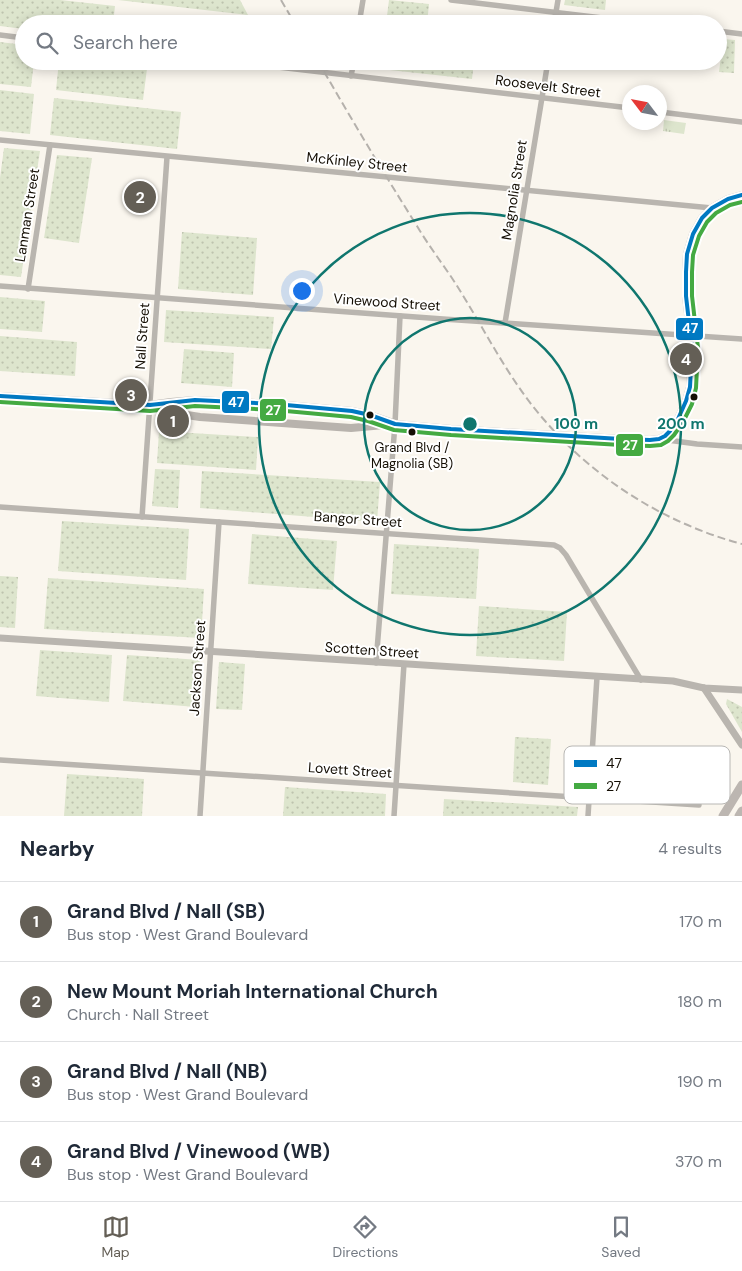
<!DOCTYPE html>
<meta charset="utf-8">
<style>
:root{--surface:#fff;--page:#f2f2f3;--text:#1f2937;--muted:#747a83;--line:#e0e1e3;--accent:#645f56}
body{margin:0;font-family:"DM Sans",sans-serif;background:var(--page);color:var(--text)}
.compass{position:absolute;left:622px;top:85px;width:45px;height:45px;border-radius:50%;background:var(--surface);box-shadow:0 2px 12px #0003;rotate:302deg}
.you{position:absolute;left:301px;top:290px;width:18px;height:18px;margin:-12px;border:4px solid #fff;border-radius:50%;background:#1a73e8;box-shadow:0 0 0 8px #1a73e833}
.badge{display:grid;place-items:center;width:32px;height:32px;border-radius:50%;background:var(--accent);color:#fff;font-size:16px;font-weight:700}
.pin{position:absolute;translate:-50% -50%;border:2px solid #fff;box-shadow:0 1px 5px #0006}
.list{margin:0;padding:0;list-style:none}
h2{display:flex;justify-content:space-between;align-items:center;height:65px;margin:0;padding:0 20px;font-size:21px}
h2 small{font-size:16px;font-weight:400;color:var(--muted)}
.list li{display:grid;grid-template-columns:32px 1fr auto;gap:15px;align-items:center;box-sizing:border-box;height:80px;padding:0 20px;border-top:1px solid var(--line)}
.list b{display:block;font-size:19px;white-space:nowrap}
.list p{margin:0;font-size:16px;white-space:nowrap;color:var(--muted)}
.list em{font-size:16px;font-style:normal;color:var(--muted)}
.icon{flex:none;width:28px;height:28px;fill:none;stroke:currentColor;stroke-width:2;stroke-linecap:round;stroke-linejoin:round}
.map{position:relative;flex:none;width:742px;height:816px;overflow:hidden}
.search{position:absolute;background:var(--surface);box-shadow:0 2px 12px #0003;left:15px;right:15px;top:15px;height:55px;display:flex;align-items:center;gap:12px;box-sizing:border-box;padding:0 18px;border-radius:28px;color:var(--muted);font-size:19px}
.sheet{height:385px;background:var(--surface)}
nav{display:flex;justify-content:space-around;align-items:center;box-sizing:border-box;height:70px;border-top:1px solid var(--line);background:var(--surface);font-size:14px;color:var(--muted)}
nav a{display:grid;justify-items:center;gap:2px}
nav .on{color:var(--accent)}
.map>svg:first-child{display:block}
.grass{fill:url(#grass-dots)}
.park{fill:url(#park-tufts)}
.lines{fill:none;stroke-linecap:round;stroke-linejoin:round}
.minor{stroke:#b9b5af;stroke-width:5.5}
.tertiary{stroke:#b9b5af;stroke-width:7}
.secondary{stroke:#b8b3ad;stroke-width:8}
.primary{stroke:#bcb6b1;stroke-width:9}
.rail{stroke:#b5b1ac;stroke-width:2;stroke-dasharray:8 4;stroke-linecap:butt}
.bus-1-casing{stroke:#fff;stroke-width:8}
.bus-2-casing{stroke:#fff;stroke-width:8}
.bus-1{stroke:#0079c2;stroke-width:4}
.bus-2{stroke:#44aa42;stroke-width:4}
.ring{fill:none;stroke:#0f766e;stroke-width:2.5}
.bus-dot{fill:#140e04;stroke:#fff;stroke-width:2}
.labels{text-anchor:middle;stroke-width:4;stroke-linejoin:round;paint-order:stroke}
.bus-label{font-size:13px;fill:#140e04;stroke:#fff}
.street-label{font-size:14px;fill:#140e04;stroke:#fff}
.key{fill:#fff;stroke:#b8b7b4;stroke-width:1}
.key-label{font-size:14px;fill:#140e04}
.centre{fill:#0f766e;stroke:#fff;stroke-width:2.5}
.ring-label{font-size:15px;text-anchor:middle;font-weight:bold;fill:#0f766e;stroke:#fff;stroke-width:4;stroke-linejoin:round;paint-order:stroke}
.line-badge{stroke:#fff;stroke-width:2}
.badge-label{font-size:14px;text-anchor:middle;font-weight:bold;fill:#fff}
</style>
<div class="map">
<svg width="742" height="816" viewBox="0 0 742 816">
<defs>
<pattern id="grass-dots" width="8" height="8" patternUnits="userSpaceOnUse" patternTransform="scale(1.25)"><rect width="8" height="8" fill="#dde5cd"/><path d="M2 2h.1M6 6h.1" fill="none" stroke="#bdc3ae" stroke-width="1.8" stroke-linecap="round"/></pattern>
<pattern id="park-tufts" width="24" height="20" patternUnits="userSpaceOnUse" patternTransform="scale(1.25)"><rect width="24" height="20" fill="#dde5cd"/><path d="M3 7l-1-3M5 7V3M7 7l1-3M15 17l-1-3M17 17v-4M19 17l1-3" fill="none" stroke="#bdc3ae"/></pattern>
</defs>
<rect width="100%" height="100%" fill="#faf6ee"/>
<g class="grass">
<polygon points="0,0 60,0 115,6 113,24 24,24 24,29 0,26"/>
<polygon points="118,0 240,0 248,15"/>
<polygon points="389,0 429,4 427,24 386,24"/>
<polygon points="565,0 606,0 605,10 564,5"/>
<polygon points="723,39 735,40 734,73 719,72"/>
<polygon points="0,42 24,45 24,61 34,61 31,87 0,84"/>
<polygon points="59,61 148,61 143,100 56,90"/>
<polygon points="363,61 474,61 472,79 362,67"/>
<polygon points="0,90 34,94 30,134 0,131"/>
<polygon points="54,98 181,112 177,149 50,135"/>
<polygon points="4,148 40,151 21,277 0,275 0,178"/>
<polygon points="57,155 92,158 79,243 44,238"/>
<polygon points="182,232 257,238 253,295 178,289"/>
<polygon points="0,297 45,301 42,332 0,329"/>
<polygon points="166,310 274,317 271,349 164,342"/>
<polygon points="0,336 77,342 75,376 0,371"/>
<polygon points="184,349 234,353 232,387 181,383"/>
<polygon points="159,431 258,437 256,470 157,463"/>
<polygon points="155,469 180,470 178,508 152,506"/>
<polygon points="202,471 380,482 377,522 200,508"/>
<polygon points="62,521 189,529 186,580 58,571"/>
<polygon points="252,534 337,541 333,590 248,584"/>
<polygon points="394,544 479,549 476,599 391,594"/>
<polygon points="0,576 18,577 15,628 0,627"/>
<polygon points="48,578 204,589 201,638 44,629"/>
<polygon points="479,606 567,612 564,661 476,656"/>
<polygon points="40,650 112,655 109,702 36,696"/>
<polygon points="127,655 200,660 196,707 123,701"/>
<polygon points="219,662 245,664 242,710 216,709"/>
<polygon points="727,699 742,707 742,732 726,704"/>
<polygon points="515,737 551,739 548,785 513,782"/>
<polygon points="67,774 144,779 142,816 64,816"/>
<polygon points="285,787 386,794 385,816 283,816"/>
<polygon points="444,799 578,807 577,816 443,816"/>
</g>
<polygon class="park" points="664,120 686,123 684,134 663,131"/>
<g class="lines">
<g class="minor">
<polyline points="451,0 653,24"/>
<polyline points="359,24 363,0"/>
<polyline points="554,24 558,0"/>
<polyline points="718,31 742,34"/>
<polyline points="0,35 24,38"/>
<polyline points="226,61 630,108"/>
<polyline points="351,76 354,61"/>
<polyline points="660,112 742,122"/>
<polyline points="0,140 712,208"/>
<polyline points="0,286 443,319 742,339"/>
<polyline points="28,289 50,145"/>
<polyline points="505,323 548,61"/>
<polyline points="272,422 273,404"/>
<polyline points="660,439 697,444 742,447"/>
<polyline points="0,507 554,545 560,548 566,555 641,680"/>
<polyline points="142,517 167,157"/>
<polyline points="376,663 395,424 400,316"/>
<polyline points="0,760 699,805"/>
<polyline points="200,816 219,522"/>
<polyline points="394,816 404,664"/>
<polyline points="588,816 597,677"/>
</g>
<g class="tertiary">
<polyline points="0,638 673,681 704,688 742,690"/>
<polyline points="704,688 742,745"/>
</g>
<g class="secondary">
<polyline points="0,396 150,405 171,402 195,400 275,404 352,411 370,415 393,423"/>
<polyline points="150,405 174,413 200,417 351,428 395,424 451,429 621,439 650,440 659,439 665,436 670,431 678,419 686,401 690,387 692,348 686,296 686,272 687,254 693,234 702,218 712,208 728,199 742,195"/>
</g>
<g class="primary">
<polyline points="723,816 742,785"/>
<polyline points="739,816 742,811"/>
</g>
<g class="rail">
<polyline points="281,0 295,24"/>
<path d="M318 61C350 117 383 172 417 226 430 248 446 268 459 289 487 334 511 383 546 422 597 481 667 524 742 544"/>
</g>
<defs>
<polyline id="bus-1" points="0,396 150,405 195,400 275,404 352,411 370,415 395,424 451,429 621,439 650,440 659,439 665,436 670,431 678,419 686,401 690,387 692,348 686,296 686,272 687,254 693,234 702,218 712,208 728,199 742,195"/>
<polyline id="bus-2" points="0,402 150,411 195,406 275,410 351,417 368,421 394,430 451,435 621,445 650,446 661,445 668,441 674,435 683,422 692,404 696,388 698,348 692,296 692,272 693,255 699,236 707,222 716,213 730,205 742,202"/>
</defs>
<use href="#bus-1" class="bus-1-casing"/>
<use href="#bus-2" class="bus-2-casing"/>
<use href="#bus-1" class="bus-1"/>
<use href="#bus-2" class="bus-2"/>
</g>
<g class="ring">
<circle cx="470" cy="424" r="106"/>
<circle cx="470" cy="424" r="211"/>
</g>
<g class="bus-dot">
<circle cx="694" cy="397" r="4.5"/>
<circle cx="370" cy="415" r="4.5"/>
<circle cx="412" cy="432" r="4.5"/>
</g>
<g class="labels">
<g class="bus-label">
<text x="412" y="452">Grand Blvd /<tspan x="412" dy="16">Magnolia (SB)</tspan></text>
</g>
<g class="street-label">
<text transform="translate(548 86) rotate(7)" y="5">Roosevelt Street</text>
<text transform="translate(357 162) rotate(6)" y="5">McKinley Street</text>
<text transform="translate(514 190) rotate(-81)" y="5">Magnolia Street</text>
<text transform="translate(27 215) rotate(-81)" y="5">Lanman Street</text>
<text transform="translate(387 302) rotate(4)" y="5">Vinewood Street</text>
<text transform="translate(142 336) rotate(-86)" y="5">Nall Street</text>
<text transform="translate(358 519) rotate(4)" y="5">Bangor Street</text>
<text transform="translate(372 650) rotate(4)" y="5">Scotten Street</text>
<text transform="translate(197 668) rotate(-86)" y="5">Jackson Street</text>
<text transform="translate(350 770) rotate(4)" y="5">Lovett Street</text>
</g>
</g>
<rect x="564" y="746" width="166" height="58" rx="8" class="key"/>
<rect x="574" y="760" width="23" height="7" fill="#0079c2"/>
<rect x="574" y="783" width="23" height="6" fill="#44aa42"/>
<g class="key-label">
<text x="606" y="768">47</text>
<text x="606" y="791">27</text>
</g>
<circle cx="470" cy="424" r="8" class="centre"/>
<g class="ring-label">
<text x="576" y="429">100 m</text>
<text x="681" y="429">200 m</text>
</g>
<g class="line-badge">
<rect x="675" y="317" width="29" height="24" rx="5" fill="#0079c2"/>
<rect x="221" y="390" width="29" height="24" rx="5" fill="#0079c2"/>
<rect x="259" y="398" width="28" height="24" rx="5" fill="#44aa42"/>
<rect x="615" y="433" width="29" height="24" rx="5" fill="#44aa42"/>
</g>
<g class="badge-label">
<text x="690" y="333">47</text>
<text x="236" y="407">47</text>
<text x="273" y="415">27</text>
<text x="630" y="450">27</text>
</g>
</svg>
<svg class="compass" viewBox="-18 -18 36 36"><path d="M0-13l5 13h-10z" fill="#e53935"/><path d="M0 13l5-13h-10z" fill="#747a83"/></svg>
<div class="you"></div>
<div class="pin badge" style="left:173px;top:421px">1</div>
<div class="pin badge" style="left:140px;top:197px">2</div>
<div class="pin badge" style="left:131px;top:395px">3</div>
<div class="pin badge" style="left:686px;top:359px">4</div>
<div class="search"><svg class="icon" aria-label="search" viewBox="0 0 24 24"><circle cx="10" cy="10" r="6"/><path d="M15 15l6 6"/></svg>Search here</div>
</div>
<section class="sheet">
<h2>Nearby<small>4 results</small></h2>
<ul class="list">
<li><span class="badge">1</span><div><b>Grand Blvd / Nall (SB)</b><p>Bus stop · West Grand Boulevard</p></div><em>170 m</em></li>
<li><span class="badge">2</span><div><b>New Mount Moriah International Church</b><p>Church · Nall Street</p></div><em>180 m</em></li>
<li><span class="badge">3</span><div><b>Grand Blvd / Nall (NB)</b><p>Bus stop · West Grand Boulevard</p></div><em>190 m</em></li>
<li><span class="badge">4</span><div><b>Grand Blvd / Vinewood (WB)</b><p>Bus stop · West Grand Boulevard</p></div><em>370 m</em></li>
</ul>
</section>
<nav>
<a class="on"><svg class="icon" aria-label="map" viewBox="0 0 24 24"><path d="M3 6l6-2 6 2 6-2v14l-6 2-6-2-6 2zM9 4v14M15 6v14"/></svg>Map</a>
<a><svg class="icon" aria-label="directions" viewBox="0 0 24 24"><path d="M12 3l9 9-9 9-9-9zM9 14v-3h6M13 9l2 2-2 2"/></svg>Directions</a>
<a><svg class="icon" aria-label="saved" viewBox="0 0 24 24"><path d="M7 4h10v16l-5-4-5 4z"/></svg>Saved</a>
</nav>
